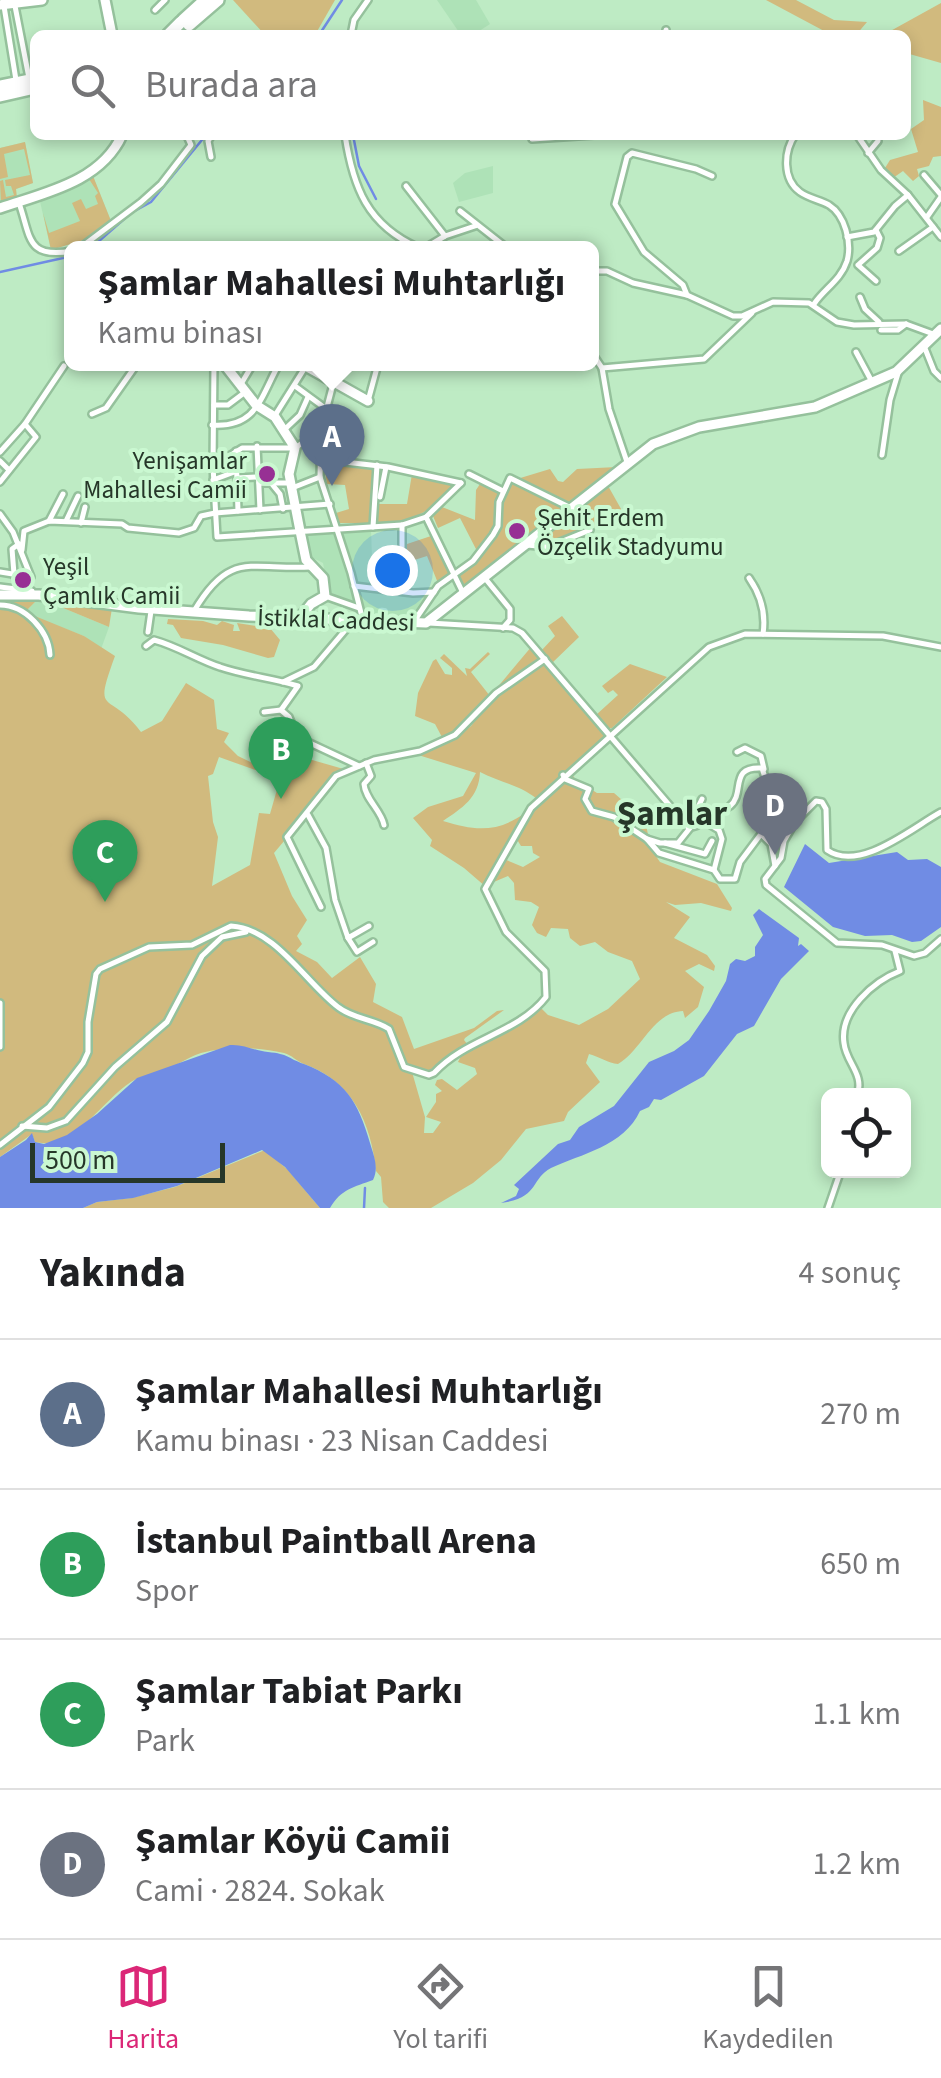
<!DOCTYPE html>
<html lang="tr">
<meta charset="utf-8">
<style>
:root{--surface:#fff;--page:#f2f2f2;--text:#202124;--muted:#757577;--line:#e0e0e0;--accent:#db2777}
body{margin:0;font-family:"Source Sans 3",sans-serif;background:var(--page);color:var(--text)}
.controls{position:absolute;right:30px;bottom:30px;display:grid;overflow:hidden;border-radius:15px;box-shadow:0 5px 15px #0003}
.controls button{width:90px;height:90px;display:grid;place-items:center;padding:0;border:0;border-bottom:2px solid var(--line);background:var(--surface);color:var(--text);font:50px sans-serif}
.scale{position:absolute;left:30px;bottom:25px;width:195px;box-sizing:border-box;padding-left:10px;border:5px solid #263729;border-top:0;font-size:28px;line-height:35px;white-space:nowrap;color:#263729;-webkit-text-stroke:8px #caf8d1;paint-order:stroke}
.you{position:absolute;left:392px;top:570px;width:35px;height:35px;margin:-25px;border:8px solid #fff;border-radius:50%;background:#1a73e8;box-shadow:0 0 0 15px #1a73e833}
.badge{display:grid;place-items:center;width:65px;height:65px;border-radius:50%;background:var(--accent);color:#fff;font-size:32px;font-weight:700}
.pin{position:absolute;translate:-50% -82px;filter:drop-shadow(0 2px 5px #0008)}
.pin::after{content:'';position:absolute;top:52px;width:35px;height:30px;background:inherit;clip-path:polygon(0 0,100% 0,50% 100%)}
.popup{position:absolute;left:64px;top:241px;width:535px;height:130px;box-sizing:border-box;display:grid;place-content:center;border-radius:15px;background:var(--surface);filter:drop-shadow(0 2px 8px #0005);font-size:32px;white-space:nowrap;color:var(--muted)}
.popup b{font-size:38px;color:var(--text)}
.popup::after{content:'';position:absolute;left:50%;top:100%;margin-left:-20px;border:20px solid transparent;border-top-color:var(--surface)}
.list{margin:0;padding:0;list-style:none}
h2{display:flex;justify-content:space-between;align-items:center;height:130px;margin:0;padding:0 40px;font-size:42px}
h2 small{font-size:32px;font-weight:400;color:var(--muted)}
.list li{display:grid;grid-template-columns:65px 1fr auto;gap:30px;align-items:center;box-sizing:border-box;height:150px;padding:0 40px;border-top:2px solid var(--line)}
.list b{display:block;font-size:38px;white-space:nowrap}
.list p{margin:0;font-size:32px;white-space:nowrap;color:var(--muted)}
.list em{font-size:32px;font-style:normal;color:var(--muted)}
.icon{flex:none;width:55px;height:55px;fill:none;stroke:currentColor;stroke-width:2;stroke-linecap:round;stroke-linejoin:round}
.map{position:relative;flex:none;width:941px;height:1208px;overflow:hidden}
.search{position:absolute;background:var(--surface);box-shadow:0 5px 15px #0003;left:30px;right:30px;top:30px;height:110px;display:flex;align-items:center;gap:25px;box-sizing:border-box;padding:0 35px;border-radius:15px;color:var(--muted);font-size:38px}
.sheet{height:730px;background:var(--surface)}
nav{display:flex;justify-content:space-around;align-items:center;box-sizing:border-box;height:140px;border-top:2px solid var(--line);background:var(--surface);font-size:28px;color:var(--muted)}
nav a{display:grid;justify-items:center;gap:5px}
nav .on{color:var(--accent)}
.map>svg:first-child{display:block}
.built{fill:#aee2b7}
.green{fill:#d1ba7e;fill-rule:evenodd}
.water{fill:#708ce4}
.lines{fill:none;stroke-linecap:round;stroke-linejoin:round}
.stream{stroke:#708ce4;stroke-width:2.5}
.street-casing{stroke:#95c19c;stroke-width:10}
.secondary-casing{stroke:#95c19c;stroke-width:14}
.primary-casing{stroke:#95c19c;stroke-width:16}
.street{stroke:#fff;stroke-width:5}
.secondary{stroke:#fff;stroke-width:9}
.primary{stroke:#fff;stroke-width:11}
.poi-dot{fill:#973094;stroke:#caf8d1;stroke-width:4}
.labels{text-anchor:middle;stroke-width:8;stroke-linejoin:round;paint-order:stroke}
.poi-label{font-size:25px;fill:#263729;stroke:#caf8d1;text-anchor:start}
.street-label{font-size:25px;fill:#263729;stroke:#caf8d1}
.district-label{font-size:35px;font-weight:bold;fill:#263729;stroke:#caf8d1}
</style>
<div class="map">
<svg width="941" height="1208" viewBox="0 0 941 1208">
<rect width="100%" height="100%" fill="#beebc4"/>
<g class="built">
<polygon points="437,0 476,0 490,24 473,35 461,35"/>
<polygon points="25,142 33,183 16,189 17,199 0,205 0,148"/>
<polygon points="493,166 493,193 459,202 453,183 465,173"/>
<polygon points="93,176 111,221 51,250 39,197"/>
<polygon points="371,529 373,586 355,581 342,535 349,530"/>
<polygon points="333,532 355,600 354,603 329,595 323,563 311,557 306,534"/>
<polygon points="357,587 432,594 413,621 368,619 363,616"/>
<polygon points="39,598 109,627 101,649 84,636 24,613"/>
</g>
<g class="green">
<polygon points="233,0 335,0 315,35 265,35"/>
<polygon points="766,0 796,0 834,20 867,22 856,35 826,32"/>
<polygon points="941,3 941,63 906,53 906,35 885,34"/>
<polygon points="923,100 941,107 941,156 933,157 929,166 917,169 919,176 913,181 903,171 893,178 885,168 890,160 918,152 911,129 924,120"/>
<polygon points="25,142 33,183 16,189 17,199 1,204 0,181 3,180 6,197 14,195 11,186 6,186 5,180 30,175 24,149 4,154 8,177 0,179 0,148"/>
<polygon points="93,176 111,221 90,238 51,250 43,213 49,233 80,221 72,203 81,199 86,209 98,204 95,196 98,193 89,179 72,185"/>
<polygon points="328,463 374,468 370,523 339,523 336,513 349,509 345,485 327,484 324,465"/>
<polygon points="617,467 572,507 517,479 550,469 558,481 563,482 577,469"/>
<path d="M412 474 455 485C428 513 415 522 376 524L378 504H407Z"/>
<polygon points="473,475 502,489 494,531 477,551 460,518 438,528 433,516 442,507 475,520 476,490 480,484 471,478"/>
<polygon points="511,480 566,507 465,586 457,574 497,533 501,503"/>
<polygon points="607,484 625,516 556,542 534,542"/>
<polygon points="434,535 450,575 438,583 427,556 405,563 404,545"/>
<path d="M0 598H39L112 608 109 627 39 598 25 612 84 636 115 656C92 719 109 689 141 732L162 721 186 683 214 700 217 729 229 733 224 742 238 756 269 771 282 764 281 751 347 770 342 772 274 853 292 896 307 920 297 936 302 944 296 951 317 962 332 978 360 957 376 984 373 1002 402 1017 414 1049 474 1028 497 1011 504 1010 465 1038 464 1040 468 1045C443 1058 444 1074 412 1072L425 1117 424 1133H433L441 1122 426 1117 436 1102V1094L442 1091 435 1085 437 1080 442 1079 457 1090 477 1074 475 1068 458 1062 462 1054 519 1026 541 1008 548 1015 579 1025 608 1009 640 979 632 961 608 952 595 942 580 946 570 938 568 929 551 928 546 937 537 933 532 925 539 907 531 902 515 900 514 883 508 876 489 884 504 859 523 867 540 857 533 853 532 846H521L516 838 537 805 572 774 575 779 597 793H614L645 820 651 849 660 862 717 884 732 908 731 911 701 903 675 905 666 902 690 917 674 938 707 955 715 966 714 971 699 964 685 971 704 987 698 1007 685 1018 683 1011C653 1012 642 1050 618 1064 608 1063 600 1057 589 1054L586 1063 600 1082 568 1112 564 1121 526 1129 501 1160 473 1183 431 1208H389L383 1202 381 1177 376 1171C371 1122 352 1081 304 1064 296 1061 292 1055 284 1053 257 1047 228 1046 201 1053 186 1058 173 1068 159 1073 151 1075 143 1076 136 1079 106 1094 75 1152 35 1142L32 1134 0 1157ZM219 757 280 779 270 814 259 813 250 865 212 886 218 837 213 822 208 776 213 774Z"/>
<polygon points="562,616 579,637 551,664 541,651 555,636 548,626"/>
<polygon points="168,619 203,621 217,625 222,621 234,625 233,631 240,631 237,623 270,628 280,640 274,657 268,658 223,645 181,638 173,625 167,624"/>
<polygon points="532,646 543,659 506,685 469,724 443,739 435,724 415,716 418,693 433,661 436,659 445,674 452,675 452,668 440,658 444,654 467,676 465,668 470,669 488,652 490,654 471,672 490,696"/>
<path d="M546 662 606 735 537 799C519 784 498 782 480 772 479 798 462 808 443 821 475 831 497 833 525 813L486 887 464 868 430 846 432 840 413 818 428 807 463 796 476 773 415 754 454 739 471 726 493 698Z"/>
<polygon points="630,664 667,677 612,728 607,729 596,715 618,695 613,690 608,693 602,686"/>
<polygon points="265,1150 288,1170 320,1208 83,1208 97,1202 131,1198 175,1187"/>
</g>
<g class="water">
<polygon points="805,844 829,863 897,852 908,860 927,859 941,867 941,927 921,941 912,942 892,935 865,936 833,927 784,887"/>
<path d="M759 909 799 938 798 946 801 944 809 951 781 979 754 1026 737 1034 704 1076 661 1100 654 1099 649 1107 640 1111C624 1146 581 1154 551 1168 530 1179 540 1198 501 1203L516 1196 519 1189 514 1185 558 1144 570 1140 579 1127 614 1106 649 1062 674 1051 689 1040 709 1011 726 981 730 964 736 959 745 961 755 956V947L763 935 753 915Z"/>
<path d="M230 1045C244 1044 255 1051 268 1052 289 1054 287 1058 304 1064 345 1080 358 1101 370 1143 374 1156 379 1168 373 1180 354 1187 341 1189 330 1208H320L285 1167 262 1150 177 1186 133 1198 97 1202 83 1208H0V1157L26 1140 32 1133 35 1142 44 1144 67 1135 97 1114 137 1078Z"/>
</g>
<g class="lines">
<g class="stream">
<polyline points="319,35 342,0"/>
<polyline points="353,135 359,166 376,199"/>
<polyline points="91,248 131,213 151,202 206,135"/>
<polyline points="0,272 72,256"/>
<polyline points="364,1208 365,1188"/>
</g>
<defs>
<g id="street">
<polyline points="3,0 16,80"/>
<polyline points="15,6 29,78"/>
<polyline points="155,10 165,0"/>
<polyline points="351,35 354,20 368,0"/>
<polyline points="665,35 666,30"/>
<path d="M345 135C353 187 367 225 419 248"/>
<path d="M795 135C784 151 782 179 800 192 808 198 820 200 829 205 845 215 852 243 847 261 841 280 824 289 814 304"/>
<polyline points="857,135 881,170 908,195 941,237"/>
<polyline points="532,139 594,135"/>
<polyline points="868,153 878,141"/>
<polyline points="211,157 208,141 212,135"/>
<polyline points="924,175 941,195"/>
<polyline points="406,186 445,236"/>
<path d="M19 203C31 237 26 259 72 251"/>
<polyline points="460,211 507,248"/>
<polyline points="927,217 941,197"/>
<polyline points="847,237 874,232 895,206 908,195"/>
<polyline points="80,248 141,202 161,184 191,145 187,136"/>
<polyline points="425,248 445,236 475,226"/>
<polyline points="899,251 933,227"/>
<polyline points="592,271 607,271 633,283 687,295 733,316 742,316 773,302 809,303 837,322 854,325 906,324 936,335"/>
<polyline points="876,281 858,265 877,248 880,238 876,230"/>
<polyline points="687,295 683,285 644,252 615,204 627,157 632,153 696,169 712,176"/>
<polyline points="860,297 865,309 879,322"/>
<polyline points="881,330 898,330 906,324"/>
<polyline points="924,346 934,371 941,378"/>
<polyline points="856,352 871,380"/>
<polyline points="592,353 602,368 609,409 627,462"/>
<polyline points="214,364 213,466 217,537 402,525 426,517 463,593"/>
<polyline points="602,368 704,359 752,313"/>
<polyline points="241,384 253,364"/>
<polyline points="295,386 325,408"/>
<polyline points="368,401 378,364"/>
<polyline points="214,405 228,405 244,393"/>
<polyline points="92,414 106,408 137,364"/>
<polyline points="274,417 306,366"/>
<path d="M212 425C257 428 260 398 279 364"/>
<polyline points="284,430 300,415 308,397"/>
<polyline points="257,446 260,510"/>
<polyline points="236,451 238,511"/>
<polyline points="0,452 25,424 64,366"/>
<polyline points="882,455 890,400 899,370"/>
<polyline points="319,459 388,467 461,483"/>
<polyline points="0,461 9,470"/>
<polyline points="213,466 242,448 295,448 321,430"/>
<polyline points="469,474 503,491"/>
<polyline points="237,478 258,477"/>
<polyline points="213,480 237,471"/>
<polyline points="0,482 36,437 25,424"/>
<polyline points="259,483 291,483"/>
<polyline points="271,483 280,494 283,509"/>
<polyline points="292,488 320,477"/>
<polyline points="380,497 386,467"/>
<polyline points="0,514 13,532 31,577 0,572"/>
<polyline points="426,517 461,483"/>
<polyline points="49,521 63,494"/>
<polyline points="66,521 78,496"/>
<polyline points="81,523 85,507"/>
<polyline points="373,527 377,465"/>
<polyline points="19,544 12,549 14,574 20,589"/>
<polyline points="527,545 548,547 590,530"/>
<polyline points="22,550 24,531 49,521 122,524 128,528 179,533 194,528 201,516 215,513 330,504"/>
<polyline points="484,577 510,609 510,620 503,628"/>
<path d="M749 578C761 595 766 614 763 634"/>
<polyline points="354,586 413,593 434,592"/>
<polyline points="0,587 32,591"/>
<polyline points="402,591 402,525"/>
<polyline points="325,596 359,608"/>
<path d="M0 605C25 605 49 631 50 655"/>
<path d="M194 611C230 550 250 570 310 567"/>
<polyline points="415,620 438,586 473,561 493,535 498,526 499,502 510,478 569,507"/>
<path d="M429 623 513 628 522 633 688 827C700 827 699 823 708 816 714 811 723 812 730 806 746 793 728 766 762 768L767 784 761 834 771 844 775 866"/>
<polyline points="148,632 151,611"/>
<path d="M146 646 154 640C177 646 198 660 220 667 246 676 273 678 298 686L281 710"/>
<polyline points="283,682 314,667 348,627 363,621 351,573 320,477 321,430 333,384"/>
<polyline points="264,712 281,710 289,717 297,737 359,766"/>
<polyline points="737,752 745,748 761,756 764,769"/>
<path d="M366 763 371 776 364 784C365 799 381 810 384 825"/>
<polyline points="563,775 565,779 589,789 585,799 592,811 614,817 647,839 659,853 714,870 720,879 735,879 740,862 761,834"/>
<path d="M941 812C913 827 860 873 827 850L826 809 822 802 816 801 795 822 784 841 781 858 765 879 766 885 837 943 882 945 914 956 925 953 941 939"/>
<polyline points="308,815 326,848 335,900 348,938 369,926"/>
<polyline points="704,821 719,830 722,839 714,870"/>
<polyline points="688,827 702,799"/>
<polyline points="647,839 660,843 678,843 690,828"/>
<polyline points="665,843 705,854 712,841"/>
<polyline points="321,907 287,837 336,776 374,760 420,751 455,735 496,693 545,659"/>
<polyline points="348,938 357,952 373,942"/>
<polyline points="0,1003 0,1047"/>
<path d="M857 1096C865 1074 846 1063 844 1043 839 1011 874 981 900 971L895 951"/>
<polyline points="22,1126 47,1128 66,1121 115,1067 167,1022 202,956 222,937 246,932"/>
<path d="M0 1145 49 1107 83 1063 88 1052V1022L96 974 100 969 149 947 192 945 231 926C275 928 306 983 338 1007 353 1019 374 1019 389 1029L404 1067 429 1075 434 1073C466 1038 517 1034 546 997L545 971 506 932 485 889 531 808 709 647 745 634 883 636 941 647"/>
<polyline points="828,1208 841,1170"/>
</g>
<g id="secondary">
<polyline points="105,0 112,35"/>
<polyline points="0,5 42,0"/>
<path d="M0 208C44 193 101 182 122 135"/>
<polyline points="224,364 256,405 275,417 295,448 289,474 300,531 306,560 323,578 325,596 311,604 299,619"/>
<polyline points="302,364 368,401"/>
<polyline points="0,595 39,595 139,608 249,616 426,623 653,444 699,427 815,407 896,372 941,329"/>
</g>
<g id="primary">
<polyline points="183,20 205,0"/>
<polyline points="189,25 218,0"/>
<polyline points="168,35 181,22"/>
<polyline points="0,86 35,79"/>
<polyline points="0,96 35,88"/>
</g>
</defs>
<use href="#street" class="street-casing"/>
<use href="#secondary" class="secondary-casing"/>
<use href="#primary" class="primary-casing"/>
<use href="#street" class="street"/>
<use href="#secondary" class="secondary"/>
<use href="#primary" class="primary"/>
</g>
<g class="poi-dot">
<circle cx="267" cy="474" r="10"/>
<circle cx="517" cy="531" r="10"/>
<circle cx="23" cy="580" r="10"/>
</g>
<g class="labels">
<g class="poi-label">
<text x="247" y="469" text-anchor="end">Yenişamlar<tspan x="247" dy="29">Mahallesi Camii</tspan></text>
<text x="537" y="526">Şehit Erdem<tspan x="537" dy="29">Özçelik Stadyumu</tspan></text>
<text x="43" y="575">Yeşil<tspan x="43" dy="29">Çamlık Camii</tspan></text>
</g>
<g class="street-label">
<text transform="translate(336 619) rotate(2)" y="9">İstiklal Caddesi</text>
</g>
<g class="district-label">
<text x="672" y="825">Şamlar</text>
</g>
</g>
</svg>
<div class="controls">
<button><svg class="icon" aria-label="locate" viewBox="0 0 24 24"><circle cx="12" cy="12" r="6"/><path d="M12 2v4M12 18v4M2 12h4M18 12h4"/></svg></button>
</div>
<div class="scale">500 m</div>
<div class="you"></div>
<div class="pin badge" style="left:332px;top:486px;background:#5c6f8a">A</div>
<div class="popup"><b>Şamlar Mahallesi Muhtarlığı</b>Kamu binası</div>
<div class="pin badge" style="left:281px;top:799px;background:#2e9e5b">B</div>
<div class="pin badge" style="left:105px;top:902px;background:#2e9e5b">C</div>
<div class="pin badge" style="left:775px;top:855px;background:#6b7280">D</div>
<div class="search"><svg class="icon" aria-label="search" viewBox="0 0 24 24"><circle cx="10" cy="10" r="6"/><path d="M15 15l6 6"/></svg>Burada ara</div>
</div>
<section class="sheet">
<h2>Yakında<small>4 sonuç</small></h2>
<ul class="list">
<li><span class="badge" style="background:#5c6f8a">A</span><div><b>Şamlar Mahallesi Muhtarlığı</b><p>Kamu binası · 23 Nisan Caddesi</p></div><em>270 m</em></li>
<li><span class="badge" style="background:#2e9e5b">B</span><div><b>İstanbul Paintball Arena</b><p>Spor</p></div><em>650 m</em></li>
<li><span class="badge" style="background:#2e9e5b">C</span><div><b>Şamlar Tabiat Parkı</b><p>Park</p></div><em>1.1 km</em></li>
<li><span class="badge" style="background:#6b7280">D</span><div><b>Şamlar Köyü Camii</b><p>Cami · 2824. Sokak</p></div><em>1.2 km</em></li>
</ul>
</section>
<nav>
<a class="on"><svg class="icon" aria-label="map" viewBox="0 0 24 24"><path d="M3 6l6-2 6 2 6-2v14l-6 2-6-2-6 2zM9 4v14M15 6v14"/></svg>Harita</a>
<a><svg class="icon" aria-label="directions" viewBox="0 0 24 24"><path d="M12 3l9 9-9 9-9-9zM9 14v-3h6M13 9l2 2-2 2"/></svg>Yol tarifi</a>
<a><svg class="icon" aria-label="saved" viewBox="0 0 24 24"><path d="M7 4h10v16l-5-4-5 4z"/></svg>Kaydedilen</a>
</nav>
